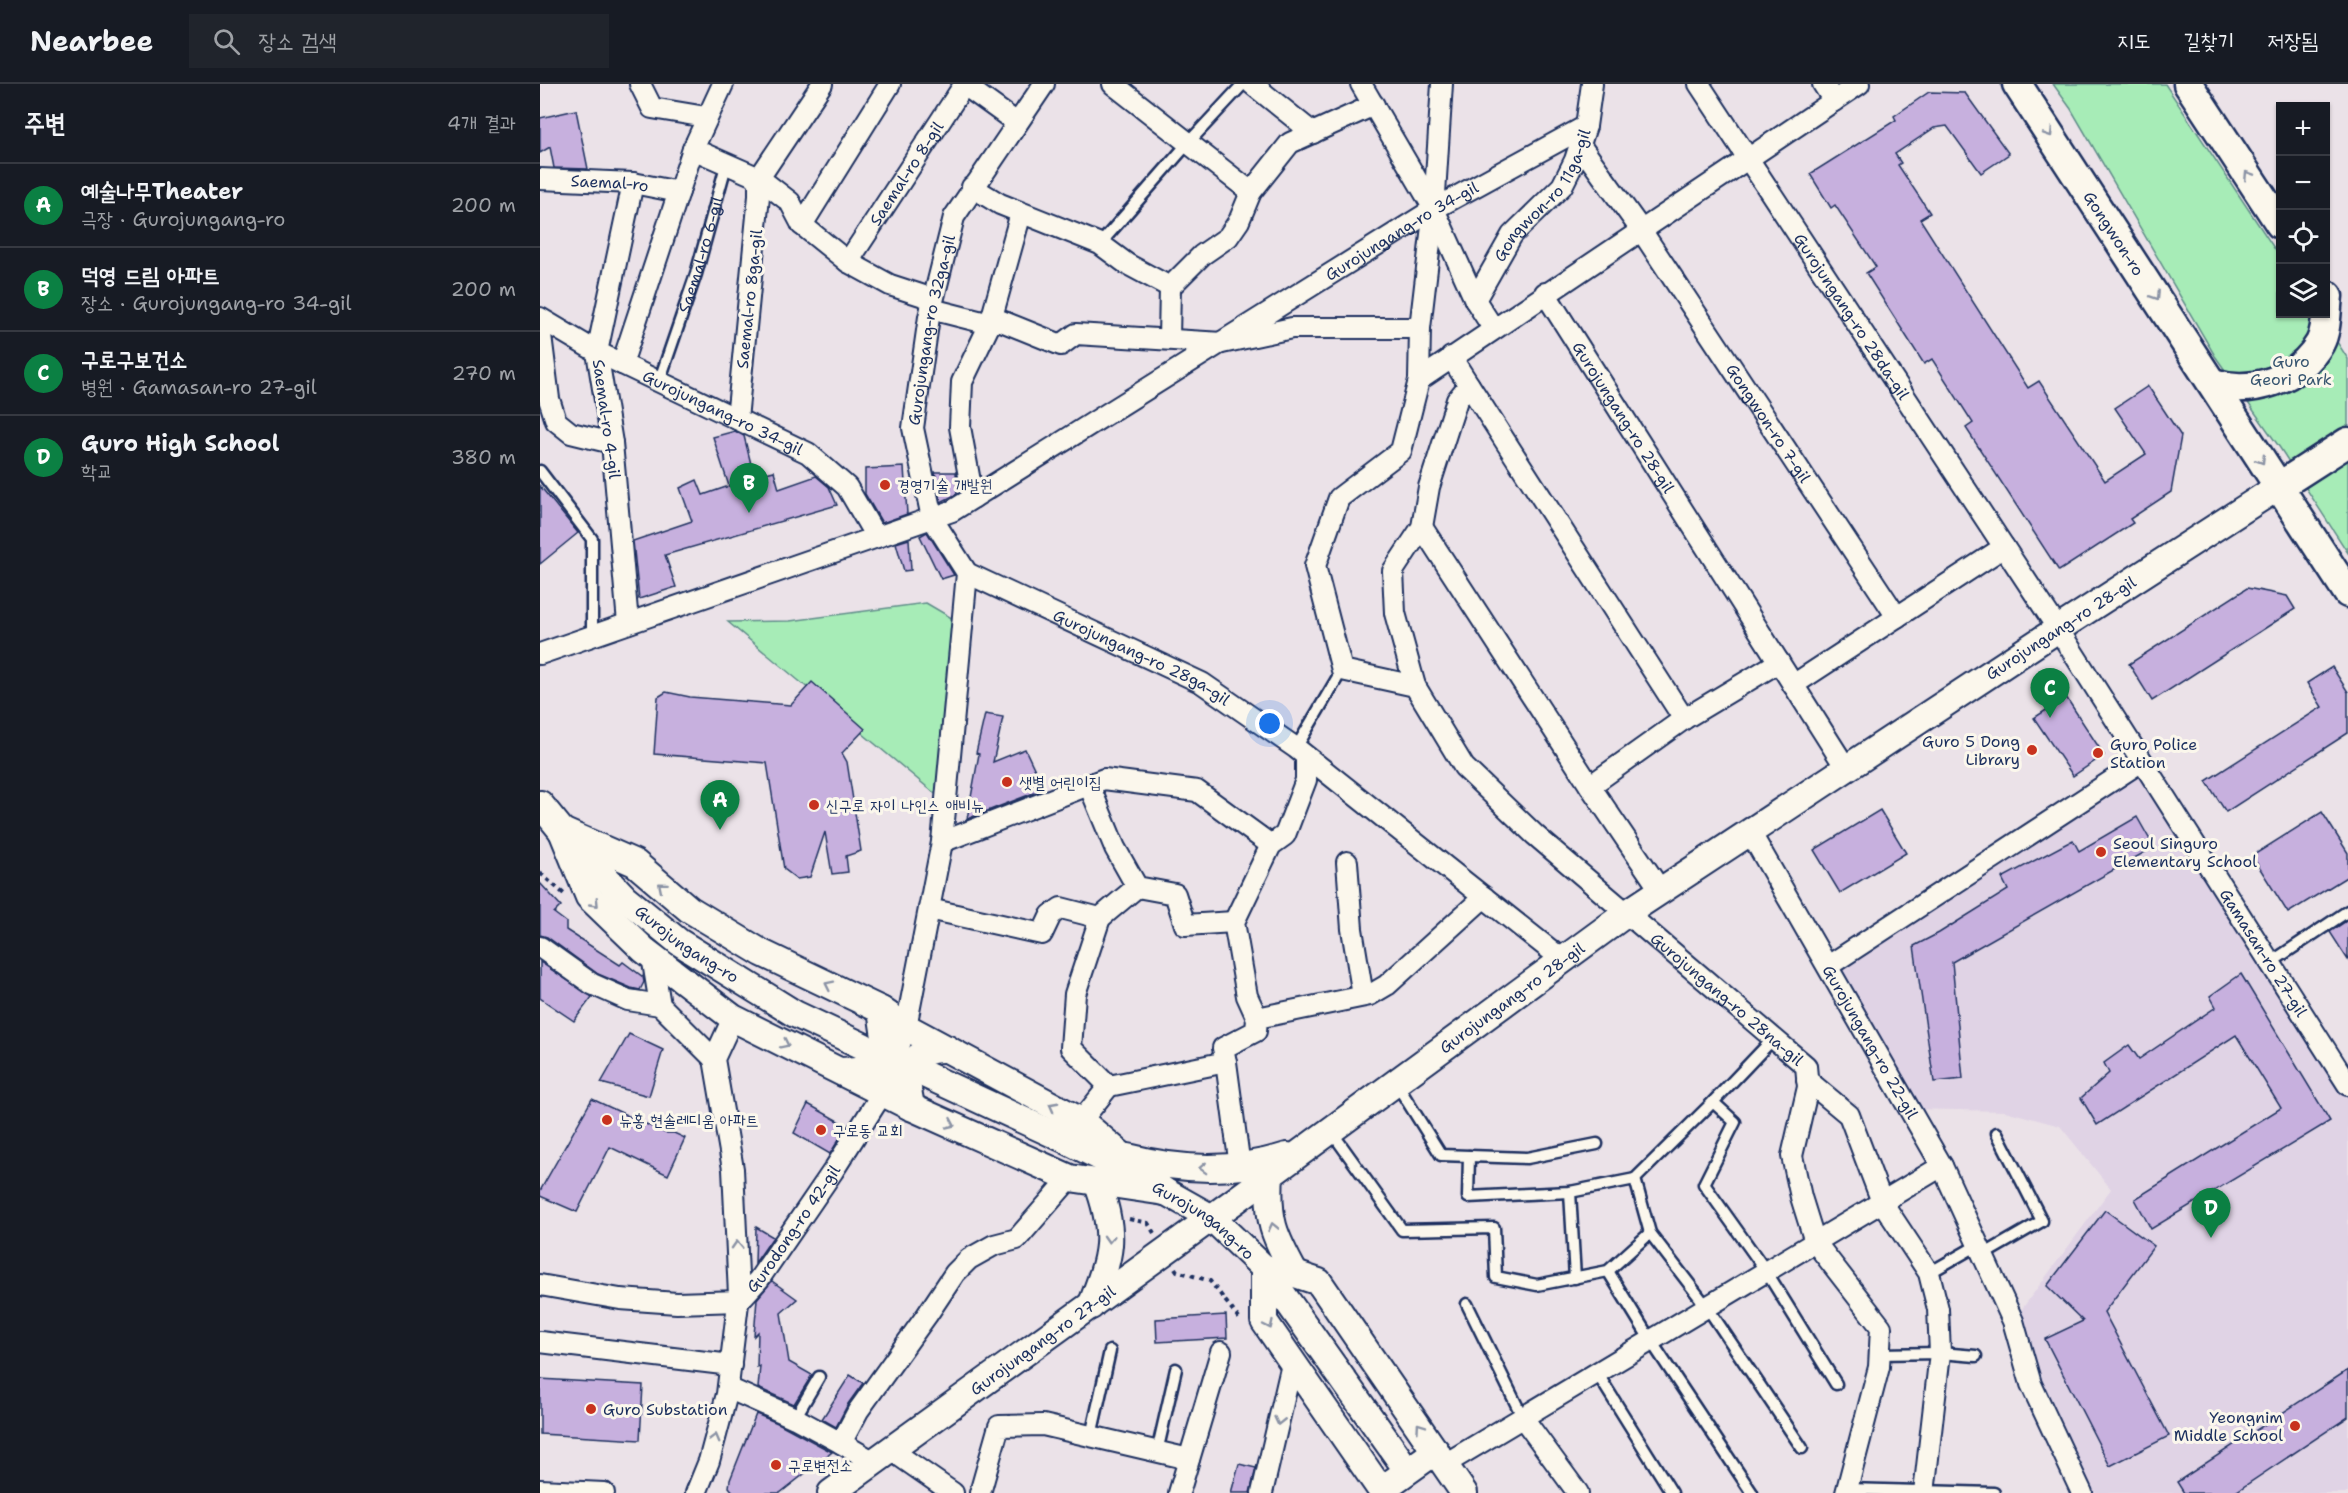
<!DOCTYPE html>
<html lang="ko">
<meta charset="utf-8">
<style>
:root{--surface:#171b24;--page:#20242c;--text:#f1f3f6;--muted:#9ea1a6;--line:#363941;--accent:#0b8043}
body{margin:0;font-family:"Shantell Sans","Poor Story",sans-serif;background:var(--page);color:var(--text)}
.controls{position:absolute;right:18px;top:18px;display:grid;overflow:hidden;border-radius:0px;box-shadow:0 2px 4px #0004}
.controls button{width:54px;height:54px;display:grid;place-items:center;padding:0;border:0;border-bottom:2px solid var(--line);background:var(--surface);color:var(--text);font:30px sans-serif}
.you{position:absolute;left:730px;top:640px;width:21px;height:21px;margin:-15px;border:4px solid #fff;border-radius:50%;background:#1a73e8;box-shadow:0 0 0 9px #1a73e833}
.badge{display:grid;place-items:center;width:39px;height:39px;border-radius:50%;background:var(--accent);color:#fff;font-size:20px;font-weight:700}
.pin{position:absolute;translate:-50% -50px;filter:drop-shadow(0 2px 3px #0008)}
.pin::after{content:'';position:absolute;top:32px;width:21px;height:18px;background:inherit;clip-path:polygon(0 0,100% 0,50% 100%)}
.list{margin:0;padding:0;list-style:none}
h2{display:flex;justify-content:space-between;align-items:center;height:78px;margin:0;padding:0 24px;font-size:26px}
h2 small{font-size:20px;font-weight:400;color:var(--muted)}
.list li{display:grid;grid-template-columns:39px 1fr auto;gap:18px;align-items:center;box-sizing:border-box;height:84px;padding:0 24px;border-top:2px solid var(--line)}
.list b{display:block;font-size:22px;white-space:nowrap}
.list p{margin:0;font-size:20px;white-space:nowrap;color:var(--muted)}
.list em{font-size:20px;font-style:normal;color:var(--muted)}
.icon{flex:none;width:33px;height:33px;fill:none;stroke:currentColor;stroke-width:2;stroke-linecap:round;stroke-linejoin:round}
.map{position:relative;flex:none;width:1808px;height:1409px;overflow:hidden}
header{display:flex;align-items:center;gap:36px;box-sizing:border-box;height:84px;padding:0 30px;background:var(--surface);border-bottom:2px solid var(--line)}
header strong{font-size:28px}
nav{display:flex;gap:33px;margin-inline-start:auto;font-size:21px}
.search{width:420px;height:54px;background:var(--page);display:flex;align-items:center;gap:15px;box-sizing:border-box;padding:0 21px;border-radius:0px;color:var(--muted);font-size:22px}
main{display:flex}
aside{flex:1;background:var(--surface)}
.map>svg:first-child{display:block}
.built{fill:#e0d3e5}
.green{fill:#a7ecb7;stroke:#618e8a;stroke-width:1.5}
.building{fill:#c7b0de;stroke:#1b2f5e;stroke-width:1.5}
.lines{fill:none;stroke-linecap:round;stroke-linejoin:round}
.tertiary-tunnel{stroke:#c1becc;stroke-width:26;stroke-dasharray:26 13;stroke-linecap:butt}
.service-casing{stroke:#1b2f5e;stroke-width:15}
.minor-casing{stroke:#1b2f5e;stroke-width:24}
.tertiary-casing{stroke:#1b2f5e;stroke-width:30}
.secondary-casing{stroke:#1b2f5e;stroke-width:33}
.path{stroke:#1b2f5e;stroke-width:4;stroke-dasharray:4.5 4.5;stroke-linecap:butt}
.service{stroke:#fbf7ec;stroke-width:10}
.minor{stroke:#fbf7ec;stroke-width:20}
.tertiary{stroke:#fbf7ec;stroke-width:26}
.secondary{stroke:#fbf7ec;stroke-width:28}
.oneway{stroke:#8b93a5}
.poi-dot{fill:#c8321e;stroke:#fbf7ec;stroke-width:2}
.labels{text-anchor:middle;stroke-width:6;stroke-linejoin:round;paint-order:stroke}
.street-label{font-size:16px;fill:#1b2f5e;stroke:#fbf7ec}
.park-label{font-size:16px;fill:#375570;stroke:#fbf7ec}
.poi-label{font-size:16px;fill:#1b2f5e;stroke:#fbf7ec;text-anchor:start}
</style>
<header>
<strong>Nearbee</strong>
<div class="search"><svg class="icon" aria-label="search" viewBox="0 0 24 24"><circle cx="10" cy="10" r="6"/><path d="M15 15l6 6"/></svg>장소 검색</div>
<nav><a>지도</a><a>길찾기</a><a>저장됨</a></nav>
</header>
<main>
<aside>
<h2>주변<small>4개 결과</small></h2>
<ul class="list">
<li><span class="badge">A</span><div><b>예술나무Theater</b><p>극장 · Gurojungang-ro</p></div><em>200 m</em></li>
<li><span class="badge">B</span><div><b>덕영 드림 아파트</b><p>장소 · Gurojungang-ro 34-gil</p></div><em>200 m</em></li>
<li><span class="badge">C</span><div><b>구로구보건소</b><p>병원 · Gamasan-ro 27-gil</p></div><em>270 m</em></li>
<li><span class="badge">D</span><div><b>Guro High School</b><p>학교</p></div><em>380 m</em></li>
</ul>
</aside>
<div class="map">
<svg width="1808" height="1409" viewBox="0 0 1808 1409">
<rect width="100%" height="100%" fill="#ebe2e8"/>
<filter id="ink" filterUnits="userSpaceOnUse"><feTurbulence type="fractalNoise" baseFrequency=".0167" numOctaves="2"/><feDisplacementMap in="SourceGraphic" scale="12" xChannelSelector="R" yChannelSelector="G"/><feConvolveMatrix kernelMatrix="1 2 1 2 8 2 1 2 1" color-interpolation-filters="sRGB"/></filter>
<g filter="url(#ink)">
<polygon class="built" points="1602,677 1808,1001 1808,1409 1542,1409 1473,1237 1571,1105 1520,1042 1465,1027 1370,1025 1288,882"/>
<g class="green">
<polygon points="1513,0 1625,0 1740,173 1740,230 1779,230 1808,275 1808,469 1740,364 1675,272 1531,25"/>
<polygon points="386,519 415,536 399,713 188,538 250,537"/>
</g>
<g class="building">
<polygon points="1389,8 1425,9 1469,70 1441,89 1407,42 1394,44 1355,70 1361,79 1358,81 1390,129 1380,135 1488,304 1499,297 1565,397 1606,370 1575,324 1608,302 1641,352 1631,408 1590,435 1593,439 1519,487 1426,344 1433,339 1392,275 1384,280 1326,189 1336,183 1295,121 1291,124 1270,90 1356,36 1354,32"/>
<polygon points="36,26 48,85 14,84 10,63 0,69 0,34"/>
<polygon points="195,347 204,352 214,392 234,387 239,405 276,392 289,403 297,421 125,471 136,503 99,515 93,457 152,437 140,404 157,396 163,411 189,402 173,353"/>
<polygon points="364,383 367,430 342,439 325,410 325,385"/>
<polygon points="395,388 416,388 417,410 401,418"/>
<polygon points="0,402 38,449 0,480"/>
<polygon points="387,448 414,491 401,495 380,452"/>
<polygon points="369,455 371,486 364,487 356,459"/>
<polygon points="1707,504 1747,512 1755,525 1612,617 1589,580"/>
<polygon points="1792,583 1808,608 1808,649 1686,728 1666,697 1782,623 1767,599"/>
<polygon points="272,598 325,645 302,669 307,678 321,767 306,772 308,788 292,790 285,748 270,793 257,795 244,785 227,679 114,670 118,613 126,608 150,613 251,621"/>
<polygon points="1526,613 1564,671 1533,692 1494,634"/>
<polygon points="445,630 463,633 453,678 485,665 504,705 427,735 439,670 436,669"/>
<polygon points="1340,726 1366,769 1300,809 1274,766"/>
<polygon points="1782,728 1808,769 1808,792 1748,829 1712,772"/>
<polygon points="1597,733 1614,763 1412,878 1423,995 1394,998 1374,862 1399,849 1468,806 1462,794 1533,756 1539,767"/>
<polygon points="0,799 21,822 14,829 26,838 26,846 80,881 83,878 103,893 104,898 100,906 91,904 58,890 7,853 0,851"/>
<polygon points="1808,836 1808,876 1790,848"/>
<polygon points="0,878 52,913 34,937 0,914"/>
<polygon points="1701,890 1790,1037 1611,1145 1595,1115 1741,1024 1696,951 1557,1041 1541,1014 1569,989 1564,979 1589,961 1599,975 1676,923 1670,912"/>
<polygon points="89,950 123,966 109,1012 61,999"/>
<polygon points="52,1015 125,1049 134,1049 145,1054 128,1091 70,1063 37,1128 0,1112 0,1107"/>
<polygon points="268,1020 307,1042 290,1070 254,1049"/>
<polygon points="1565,1126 1614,1162 1564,1228 1629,1352 1570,1382 1505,1255 1543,1237 1507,1202"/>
<polygon points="216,1143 233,1153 215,1179"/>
<polygon points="232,1197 257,1215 241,1229 249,1278 272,1291 254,1320 218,1304 220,1282 217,1283 218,1248 214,1252 217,1215"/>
<polygon points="686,1231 687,1254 617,1258 616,1235"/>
<polygon points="1808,1286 1808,1333 1694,1409 1644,1409 1637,1398"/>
<polygon points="310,1291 323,1299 308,1320 296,1343 282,1335"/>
<polygon points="0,1295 103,1301 100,1356 0,1350"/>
<polygon points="216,1330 240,1340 292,1368 240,1409 194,1409 189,1403 190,1396"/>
<polygon points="699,1380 716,1384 710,1409 691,1409"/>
</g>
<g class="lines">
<polyline class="tertiary-tunnel" points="860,1376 881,1409"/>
<defs>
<g id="service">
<polyline points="560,160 649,58 703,0"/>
<path id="s1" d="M119 298 156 190 187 78"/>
<polyline points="0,387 52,455 52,551"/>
<polyline points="756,664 802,586"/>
<polyline points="1730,879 1808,827"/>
<polyline points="856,999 901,1071 987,1074 1057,1060"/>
<polyline points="1173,1018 1195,1038 1164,1100 1226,1187 1296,1300"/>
<polyline points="791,1047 862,1146 954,1144 956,1193 997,1201 1068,1187 1110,1149"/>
<polyline points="929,1072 928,1113 1030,1108 1095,1095"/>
<polyline points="1095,1095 1110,1149 1167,1223 1262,1364"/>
<polyline points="1095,1095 1173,1018 1233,955"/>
<polyline points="1030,1108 1035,1194"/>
<polyline points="1443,1171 1502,1137 1457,1049"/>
<polyline points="1068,1187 1111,1257 1212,1409"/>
<polyline points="1389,1189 1438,1161"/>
<polyline points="927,1220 983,1334"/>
<polyline points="1339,1270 1400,1269 1436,1272"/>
<polyline points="1057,1289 1132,1409"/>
<polyline points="255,1334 279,1293"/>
<polyline points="551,1352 570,1267"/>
<polyline points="617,1368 636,1285"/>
<polyline points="1307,1405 1454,1409"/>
</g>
<g id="minor">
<polyline points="100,0 112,24 166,33"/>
<polyline points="282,0 219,94 250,118 262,141 308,178 350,201 393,215"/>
<polyline points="423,0 477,39"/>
<polyline points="573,0 711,108"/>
<polyline points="712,0 773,49"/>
<polyline points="821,0 894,125 935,216 953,244"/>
<path id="s2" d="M902 0 894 125 880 244 879 296 861 367 799 414 775 482 802 586 875 602 924 683 995 751 1266 982 1268 1003 1252 1072 1261 1113 1275 1158 1341 1243 1339 1283 1306 1409"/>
<path id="s3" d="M1159 0 1518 545 1808 1001"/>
<polyline points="1283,0 1294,17"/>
<path id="s4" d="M1040 61 1101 146 1357 533"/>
<polyline points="153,65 219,94 219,112 197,335"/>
<path id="s5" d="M0 95 93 99 139 108"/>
<polyline points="432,103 460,120 560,160 587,180 630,203 662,171 688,153 699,137 711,108 750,59 834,21"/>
<polyline points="262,141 350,0"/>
<path id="s6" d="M308 178 424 1"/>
<path id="s7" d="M1005 209 1306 684"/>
<path id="s8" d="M935 216 972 151 1022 102 1035 76 1046 42 1052 0"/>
<polyline points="391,225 450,240 459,236 521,261 536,250 682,259 752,244 880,244"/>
<path id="s9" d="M0 234 57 268 268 369 307 403 336 453"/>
<polyline points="0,243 9,315 16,337 31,349 72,359"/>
<polyline points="629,255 630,203"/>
<polyline points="911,273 1144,635"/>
<polyline points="82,280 153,65 183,0"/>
<polyline points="879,296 1319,0"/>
<polyline points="433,414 420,343 422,298 450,240 481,129"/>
<polyline points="882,443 1050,702 1121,807"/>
<path id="s10" d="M427 489 662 599 756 664 1023 876"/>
<polyline points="88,539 72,359 57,268 93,99"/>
<path id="s11" d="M0 570 412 427 894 125 1046 42"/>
<polyline points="1253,601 1464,463"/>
<polyline points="875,602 855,529 853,487 882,443 889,403 917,316 929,301"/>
<polyline points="549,701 575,764 597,803 635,810 645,841 694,838"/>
<polyline points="1050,702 1144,635 1239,578"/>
<path id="s12" d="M1210 748 1402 1082 1473 1237 1491 1300 1542 1409"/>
<polyline points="402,758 564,695 657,707 731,761"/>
<polyline points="807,778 812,845 823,912"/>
<polyline points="389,825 502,850 511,831 521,824 560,834 597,803"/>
<polyline points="560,834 535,910 531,964 569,1002 686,978 683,964 716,947 717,934 830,911 847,901 944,813"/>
<polyline points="0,863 52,900 88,916 120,921"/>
<polyline points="112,872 120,921 174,975"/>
<polyline points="1288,882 1602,677"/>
<polyline points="717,934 707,912 694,838 731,761 745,751 766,696 766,673"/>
<polyline points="686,978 700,1083"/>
<polyline points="1267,996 1309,1031 1342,1118 1389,1189 1398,1225 1400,1269 1384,1409"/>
<polyline points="541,1037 569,1002"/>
<path id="s13" d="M0 1201 80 1215 137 1219 199 1217 219 1195 293 1087 343 1008 366 943 402 758 427 489 392 434 373 344 389 233 414 133 504 0"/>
<polyline points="0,1258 191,1281"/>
<polyline points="188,1304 255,1334 301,1359"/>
<polyline points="983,1334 1038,1409"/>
<polyline points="351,1366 413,1409"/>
<polyline points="334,1378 301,1359 318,1327 387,1231 415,1189 429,1175 454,1161 477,1155 530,1094"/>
<polyline points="905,1380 1402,1082"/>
<polyline points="0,1406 64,1409"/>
<polyline points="156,1409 169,1377 187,1310 199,1211 193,1085 174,975 193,934"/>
<polyline points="440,1409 459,1342 503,1341 649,1375"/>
<polyline points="639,1409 681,1268"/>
<polyline points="722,1409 752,1280"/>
</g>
<g id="tertiary">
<path id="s14" d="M0 720 22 747 84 813 139 858 255 930 323 962"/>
<polyline points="22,747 49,813 104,866 193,934 371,1023 530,1094 625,1108"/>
<polyline points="22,747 95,779 149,825 222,869 341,926 366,943 541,1037 625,1108"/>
<polyline points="301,987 332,985 346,960 341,926"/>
<path id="s15" d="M388 992 526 1056 594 1090 672 1134 724 1184 860 1376"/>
<path d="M371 1023C370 1014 366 1001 368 993 372 970 388 964 408 965"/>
<path d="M588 1073C642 1087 694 1089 747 1072"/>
<path d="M730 1090C727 1136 733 1150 755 1190"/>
<path d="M551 1222C571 1171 577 1151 557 1098"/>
<polyline points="841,1406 896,1367"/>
<path id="s16" d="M291 1409 696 1116 1087 829 1518 545 1738 403"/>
<polyline points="843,1409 724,1237 724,1184 755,1190 779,1198 924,1409"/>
</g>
<g id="secondary">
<path id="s17" d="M1477 0 1808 509"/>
<polyline points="1648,0 1740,140"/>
<path d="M1673 299C1711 311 1759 296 1780 259 1787 246 1786 227 1788 212"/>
<polyline points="1738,403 1808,358"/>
</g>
</defs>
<use href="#service" class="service-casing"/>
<use href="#minor" class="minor-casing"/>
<use href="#tertiary" class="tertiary-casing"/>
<use href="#secondary" class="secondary-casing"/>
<g class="path">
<polyline points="0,789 24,810"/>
<polyline points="589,1135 608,1139 614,1149"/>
<polyline points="635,1184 637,1187 670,1197 701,1237"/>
</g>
<use href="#service" class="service"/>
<use href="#minor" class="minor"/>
<use href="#tertiary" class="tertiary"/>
<use href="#secondary" class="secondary"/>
</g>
<defs><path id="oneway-chevron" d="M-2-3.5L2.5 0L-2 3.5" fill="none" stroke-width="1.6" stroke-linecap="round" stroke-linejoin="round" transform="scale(1.5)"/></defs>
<g class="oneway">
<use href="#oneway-chevron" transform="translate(1509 49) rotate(57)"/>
<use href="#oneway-chevron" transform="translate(1708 91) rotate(-123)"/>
<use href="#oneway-chevron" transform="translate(1616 212) rotate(57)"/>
<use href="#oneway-chevron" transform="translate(1721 376) rotate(58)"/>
<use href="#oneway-chevron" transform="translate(122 802) rotate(-140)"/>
<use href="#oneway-chevron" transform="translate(55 819) rotate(46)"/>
<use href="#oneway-chevron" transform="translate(289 901) rotate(-154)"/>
<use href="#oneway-chevron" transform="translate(245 960) rotate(26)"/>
<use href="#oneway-chevron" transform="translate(513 1022) rotate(-152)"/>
<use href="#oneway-chevron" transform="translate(411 1040) rotate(24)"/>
<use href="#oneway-chevron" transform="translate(663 1084) rotate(178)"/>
<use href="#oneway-chevron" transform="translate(733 1143) rotate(-103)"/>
<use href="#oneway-chevron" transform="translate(569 1155) rotate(93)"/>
<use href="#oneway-chevron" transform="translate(197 1161) rotate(-93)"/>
<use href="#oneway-chevron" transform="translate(729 1241) rotate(65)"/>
<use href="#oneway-chevron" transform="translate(739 1337) rotate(103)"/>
<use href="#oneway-chevron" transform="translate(880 1343) rotate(-125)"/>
<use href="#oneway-chevron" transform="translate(175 1354) rotate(-75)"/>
</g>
</g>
<g class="poi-dot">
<circle cx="345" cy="401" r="6"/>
<circle cx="1492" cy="666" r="6"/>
<circle cx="1558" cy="669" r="6"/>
<circle cx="467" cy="698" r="6"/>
<circle cx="274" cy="721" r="6"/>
<circle cx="1561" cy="768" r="6"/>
<circle cx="67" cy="1036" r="6"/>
<circle cx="281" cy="1046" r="6"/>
<circle cx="51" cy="1325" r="6"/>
<circle cx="1755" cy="1342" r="6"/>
<circle cx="236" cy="1381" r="6"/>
</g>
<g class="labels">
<g class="street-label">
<text dy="6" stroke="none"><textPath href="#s6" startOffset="106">Saemal-ro 8-gil</textPath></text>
<text dy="6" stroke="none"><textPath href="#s5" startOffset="70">Saemal-ro</textPath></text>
<text dy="6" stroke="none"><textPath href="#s8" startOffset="126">Gongwon-ro 11ga-gil</textPath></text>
<text dy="6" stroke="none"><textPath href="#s11" startOffset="966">Gurojungang-ro 34-gil</textPath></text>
<text dy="6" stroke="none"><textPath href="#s17" startOffset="178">Gongwon-ro</textPath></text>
<text dy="6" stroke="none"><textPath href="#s1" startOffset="134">Saemal-ro 6-gil</textPath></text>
<text transform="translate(209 215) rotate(-84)" y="6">Saemal-ro 8ga-gil</text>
<text dy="6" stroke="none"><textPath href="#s3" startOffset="278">Gurojungang-ro 28da-gil</textPath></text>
<text dy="6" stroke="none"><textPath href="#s13" startOffset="1239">Gurojungang-ro 32ga-gil</textPath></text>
<text dy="6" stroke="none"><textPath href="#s9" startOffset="206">Gurojungang-ro 34-gil</textPath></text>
<text dy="6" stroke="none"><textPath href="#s7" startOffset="147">Gurojungang-ro 28-gil</textPath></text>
<text transform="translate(67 335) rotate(82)" y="6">Saemal-ro 4-gil</text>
<text dy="6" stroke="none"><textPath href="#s4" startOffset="336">Gongwon-ro 7-gil</textPath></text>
<text dy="6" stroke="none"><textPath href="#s16" startOffset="1504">Gurojungang-ro 28-gil</textPath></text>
<text dy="6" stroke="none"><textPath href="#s10" startOffset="194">Gurojungang-ro 28ga-gil</textPath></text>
<text dy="6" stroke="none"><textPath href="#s14" startOffset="204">Gurojungang-ro</textPath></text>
<text dy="6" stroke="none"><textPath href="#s3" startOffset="1036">Gamasan-ro 27-gil</textPath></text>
<text dy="6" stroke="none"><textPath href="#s16" startOffset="842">Gurojungang-ro 28-gil</textPath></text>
<text dy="6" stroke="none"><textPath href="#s2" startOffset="1148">Gurojungang-ro 28na-gil</textPath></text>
<text dy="6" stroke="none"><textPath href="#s12" startOffset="242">Gurojungang-ro 22-gil</textPath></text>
<text dy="6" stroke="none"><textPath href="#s15" startOffset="312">Gurojungang-ro</textPath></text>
<text dy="6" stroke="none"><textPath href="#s13" startOffset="291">Gurodong-ro 42-gil</textPath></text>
<text dy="6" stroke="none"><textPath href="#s16" startOffset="261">Gurojungang-ro 27-gil</textPath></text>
</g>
<g class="park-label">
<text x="1751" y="283">Guro<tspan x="1751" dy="18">Geori Park</tspan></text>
</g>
<g class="poi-label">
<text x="357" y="407">경영기술 개발원</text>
<text x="1480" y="663" text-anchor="end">Guro 5 Dong<tspan x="1480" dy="18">Library</tspan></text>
<text x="1570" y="666">Guro Police<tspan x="1570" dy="18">Station</tspan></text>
<text x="479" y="704">샛별 어린이집</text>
<text x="286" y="727">신구로 자이 나인스 애비뉴</text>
<text x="1573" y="765">Seoul Singuro<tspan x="1573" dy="18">Elementary School</tspan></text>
<text x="79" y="1042">뉴홍 현솔레디움 아파트</text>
<text x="293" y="1052">구로동 교회</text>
<text x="63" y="1331">Guro Substation</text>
<text x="1743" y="1339" text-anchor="end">Yeongnim<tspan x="1743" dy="18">Middle School</tspan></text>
<text x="248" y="1387">구로변전소</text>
</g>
</g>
</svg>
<div class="controls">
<button>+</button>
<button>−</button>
<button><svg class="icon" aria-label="locate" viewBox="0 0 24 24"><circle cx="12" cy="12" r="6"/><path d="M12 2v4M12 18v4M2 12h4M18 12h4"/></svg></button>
<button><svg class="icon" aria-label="layers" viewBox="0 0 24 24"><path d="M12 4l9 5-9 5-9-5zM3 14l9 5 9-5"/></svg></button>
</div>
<div class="you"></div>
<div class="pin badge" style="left:180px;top:746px">A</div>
<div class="pin badge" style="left:209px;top:429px">B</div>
<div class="pin badge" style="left:1510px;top:634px">C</div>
<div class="pin badge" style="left:1671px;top:1154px">D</div>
</div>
</main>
